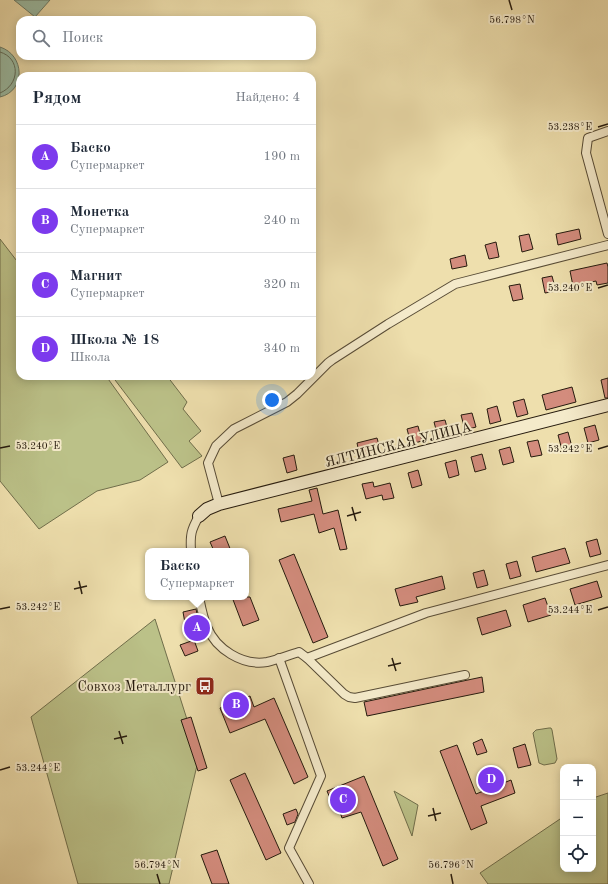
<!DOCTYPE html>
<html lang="ru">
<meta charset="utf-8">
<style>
:root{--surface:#fff;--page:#f6f6f7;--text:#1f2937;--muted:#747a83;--line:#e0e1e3;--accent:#7c3aed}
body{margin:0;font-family:"Old Standard TT",serif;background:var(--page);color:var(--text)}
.controls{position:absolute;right:12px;bottom:12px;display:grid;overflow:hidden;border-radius:8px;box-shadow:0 2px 10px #0003}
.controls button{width:36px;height:36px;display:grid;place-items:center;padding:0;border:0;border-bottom:1px solid var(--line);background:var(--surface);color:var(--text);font:20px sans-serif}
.you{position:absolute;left:272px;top:400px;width:14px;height:14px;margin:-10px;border:3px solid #fff;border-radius:50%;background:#1a73e8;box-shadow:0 0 0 6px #1a73e833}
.badge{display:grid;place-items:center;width:26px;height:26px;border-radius:50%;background:var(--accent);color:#fff;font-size:13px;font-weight:700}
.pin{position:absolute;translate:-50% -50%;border:2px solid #fff;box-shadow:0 1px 4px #0006}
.popup{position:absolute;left:145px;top:548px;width:104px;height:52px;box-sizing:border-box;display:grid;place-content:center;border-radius:8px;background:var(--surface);filter:drop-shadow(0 1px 3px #0005);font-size:13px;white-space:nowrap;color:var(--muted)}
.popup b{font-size:15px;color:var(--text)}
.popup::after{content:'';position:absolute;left:50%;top:100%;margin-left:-8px;border:8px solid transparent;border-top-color:var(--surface)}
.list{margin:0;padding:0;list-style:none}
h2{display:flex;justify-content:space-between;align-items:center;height:52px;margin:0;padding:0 16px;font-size:17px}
h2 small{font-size:13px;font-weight:400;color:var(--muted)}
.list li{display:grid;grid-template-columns:26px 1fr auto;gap:12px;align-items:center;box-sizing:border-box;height:64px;padding:0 16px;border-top:1px solid var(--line)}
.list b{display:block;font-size:15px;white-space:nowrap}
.list p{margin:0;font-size:13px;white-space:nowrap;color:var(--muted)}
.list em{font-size:13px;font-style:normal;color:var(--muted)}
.icon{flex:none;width:22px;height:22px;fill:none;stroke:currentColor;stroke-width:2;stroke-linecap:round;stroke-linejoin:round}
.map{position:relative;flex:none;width:608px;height:884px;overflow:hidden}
.search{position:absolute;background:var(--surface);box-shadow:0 2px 10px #0003;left:16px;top:16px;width:300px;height:44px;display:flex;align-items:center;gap:10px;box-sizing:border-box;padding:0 14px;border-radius:12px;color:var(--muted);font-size:15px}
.panel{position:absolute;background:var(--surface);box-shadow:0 2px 10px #0003;left:16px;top:72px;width:300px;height:308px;border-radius:12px}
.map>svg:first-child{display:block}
.green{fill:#bbc188;stroke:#706e4b}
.water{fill:#9bbda5;stroke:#6c7c69}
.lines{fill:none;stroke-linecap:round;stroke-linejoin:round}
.shore{stroke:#606c5a;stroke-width:1}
.building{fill:#d38c7d;stroke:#261b0e}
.street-casing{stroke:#584c36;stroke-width:10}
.secondary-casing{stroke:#261b0e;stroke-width:14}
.street{stroke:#f4eaca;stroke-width:8}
.secondary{stroke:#f4eaca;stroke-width:12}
.ticks{fill:none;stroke:#261b0e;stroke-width:1.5}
.labels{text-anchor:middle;stroke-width:4;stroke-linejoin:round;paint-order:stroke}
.street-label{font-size:14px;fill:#261b0e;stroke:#f4eaca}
.poi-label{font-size:14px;fill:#261b0e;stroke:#f4eaca;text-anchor:end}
.ticks-label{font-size:10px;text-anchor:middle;fill:#261b0e;stroke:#f4eaca;stroke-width:4;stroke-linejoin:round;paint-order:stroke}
</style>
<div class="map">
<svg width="608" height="884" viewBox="0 0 608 884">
<rect width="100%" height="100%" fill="#eedfad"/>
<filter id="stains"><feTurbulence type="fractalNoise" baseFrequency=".005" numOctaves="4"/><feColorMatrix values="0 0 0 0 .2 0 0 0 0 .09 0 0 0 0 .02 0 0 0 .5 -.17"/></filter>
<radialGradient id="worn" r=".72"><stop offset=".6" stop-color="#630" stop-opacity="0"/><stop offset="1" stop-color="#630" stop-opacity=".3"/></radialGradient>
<g class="green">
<polygon points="0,239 20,265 20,376 106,376 168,462 140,480 97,491 39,529 0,481"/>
<polygon points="112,376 167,376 187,402 183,409 201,431 189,441 202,456 182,468"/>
<polygon points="155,619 199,757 169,884 78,884 31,717"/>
<polygon points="549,728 551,728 552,730 557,759 555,763 544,765 539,763 533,733 536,730"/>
<polygon points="394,791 418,805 412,836"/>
<polygon points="608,793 608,884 488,884 480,873 563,817 563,869 593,869 593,798"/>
</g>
<g class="water">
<polygon points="14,0 50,0 35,17"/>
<path d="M0 47C25 55 26 91 0 97Z"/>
</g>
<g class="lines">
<path class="shore" d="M0 52C21 58 20 85 0 93"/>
</g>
<g class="building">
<polygon points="579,229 581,239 558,245 556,234"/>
<polygon points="529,234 533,249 522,252 519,236"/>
<polygon points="496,242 499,257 489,259 485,245"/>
<polygon points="465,255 467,266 452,269 450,259"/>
<polygon points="607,263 608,267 608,283 597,285 596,281 573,286 570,271"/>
<polygon points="552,276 556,291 545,293 542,278"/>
<polygon points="520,284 523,299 513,301 509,286"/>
<polygon points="608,378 608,398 605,398 601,380"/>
<polygon points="572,387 576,402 546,410 542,395"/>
<polygon points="524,399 528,414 517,417 513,402"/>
<polygon points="497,406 501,421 490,424 487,409"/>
<polygon points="472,413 476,427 465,430 461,415"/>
<polygon points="445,420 449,434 438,437 434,422"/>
<polygon points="595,425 599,440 588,443 584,428"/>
<polygon points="418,426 422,441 411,444 407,429"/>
<polygon points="568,432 572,447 562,450 558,435"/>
<polygon points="377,438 381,452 360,457 357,443"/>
<polygon points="538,440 542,455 531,457 527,442"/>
<polygon points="510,447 514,462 503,465 499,450"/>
<polygon points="482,454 486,469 475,472 471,457"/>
<polygon points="294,455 297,470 287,473 283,458"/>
<polygon points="456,460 459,475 449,478 445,463"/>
<polygon points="418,470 422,485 412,488 408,473"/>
<polygon points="373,482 374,487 390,483 394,498 383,500 382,495 366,499 362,484"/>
<polygon points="317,488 323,514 338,510 347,549 340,550 334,528 319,533 314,514 281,522 278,509 312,501 309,490"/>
<polygon points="225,536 231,551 214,551 210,542"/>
<polygon points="597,539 601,554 590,557 586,542"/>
<polygon points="565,548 570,563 536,572 532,557"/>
<polygon points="294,554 328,637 313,643 279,560"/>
<polygon points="517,561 521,576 510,579 506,564"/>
<polygon points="484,570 488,585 477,588 473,573"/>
<polygon points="442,576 445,589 416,597 418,602 400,606 395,589"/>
<polygon points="597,581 602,597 575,605 570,589"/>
<polygon points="232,597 250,597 259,620 243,626"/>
<polygon points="545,598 551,615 528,622 523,605"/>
<polygon points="196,609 201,631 187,634 183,612"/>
<polygon points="506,610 511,626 482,635 477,618"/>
<polygon points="194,640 198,651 185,656 180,645"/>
<polygon points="482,677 484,692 367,716 364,702"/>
<polygon points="250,696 254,707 274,698 308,777 294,784 265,719 230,733 220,708"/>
<polygon points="191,717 207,768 198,771 181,720"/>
<polygon points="482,739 487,752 477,755 473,743"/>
<polygon points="525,744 531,765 518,768 513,748"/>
<polygon points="457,745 476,794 511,780 515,793 481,806 487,823 471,830 440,751"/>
<polygon points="245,773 281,853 266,860 230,780"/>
<polygon points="364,776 398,859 383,866 361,812 342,818 339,809 335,810 327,791"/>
<polygon points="296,809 298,814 295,822 287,825 283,814"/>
<polygon points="217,850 229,884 212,884 201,855"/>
</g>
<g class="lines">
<defs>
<g id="street">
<polyline points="608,131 588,138 586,153 608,234"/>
<polyline points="219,504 208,463 216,446 234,429 287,402 297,394 328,363 332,360 388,324 455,284 608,245"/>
<path d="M191 551C190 535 191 530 199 516"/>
<path d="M199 597C201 607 203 618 207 627 216 649 242 666 267 662 277 660 289 655 299 652L307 658 426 613 608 565"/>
<polyline points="279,658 321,776 289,848 309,884"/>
<polyline points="307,658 344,694 349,697 355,698 465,675"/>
</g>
<polyline id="secondary" points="199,516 207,509 219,504 608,405"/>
</defs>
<use href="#street" class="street-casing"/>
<use href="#secondary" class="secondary-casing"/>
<use href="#street" class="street"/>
<use href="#secondary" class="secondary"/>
</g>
<path class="ticks" d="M509 0 512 10M598 127 608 124M598 288 608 285M0 448 10 446M598 449 608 446M352 507 356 521M347 516 361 512M79 581 82 594M74 589 87 586M0 609 10 607M598 610 608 607M392 658 396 671M388 666 401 663M119 731 123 744M114 739 127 736M0 770 10 767M433 808 436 821M428 816 441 813M157 874 160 884M451 874 453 884"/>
<defs>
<symbol id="bus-square" viewBox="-11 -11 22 22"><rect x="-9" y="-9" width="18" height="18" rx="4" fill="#8f2418" stroke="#f4eaca"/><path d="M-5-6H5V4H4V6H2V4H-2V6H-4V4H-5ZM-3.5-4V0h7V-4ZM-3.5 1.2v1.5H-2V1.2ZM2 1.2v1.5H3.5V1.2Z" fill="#fff"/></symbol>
</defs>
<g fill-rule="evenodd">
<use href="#bus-square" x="194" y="675" width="22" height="22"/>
</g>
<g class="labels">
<g class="street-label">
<text transform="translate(398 444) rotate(-14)" y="5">ЯЛТИНСКАЯ УЛИЦА</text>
</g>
<g class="poi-label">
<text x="191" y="691">Совхоз Металлург</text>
</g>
</g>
<g class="ticks-label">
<text x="512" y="23">56.798°N</text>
<text x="570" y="130">53.238°E</text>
<text x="570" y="291">53.240°E</text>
<text x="38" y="449">53.240°E</text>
<text x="570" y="452">53.242°E</text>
<text x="38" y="610">53.242°E</text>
<text x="570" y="613">53.244°E</text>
<text x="38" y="771">53.244°E</text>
<text x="157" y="868">56.794°N</text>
<text x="451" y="868">56.796°N</text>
</g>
<rect width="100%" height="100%" filter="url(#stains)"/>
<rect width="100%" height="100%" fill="url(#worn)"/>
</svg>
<div class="controls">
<button>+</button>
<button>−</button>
<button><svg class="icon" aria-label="locate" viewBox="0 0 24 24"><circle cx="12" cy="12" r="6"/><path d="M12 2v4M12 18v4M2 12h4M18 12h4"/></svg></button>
</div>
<div class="you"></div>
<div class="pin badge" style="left:197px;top:628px">A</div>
<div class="popup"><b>Баско</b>Супермаркет</div>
<div class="pin badge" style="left:236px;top:705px">B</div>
<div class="pin badge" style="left:343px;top:800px">C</div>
<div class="pin badge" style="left:491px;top:780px">D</div>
<div class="search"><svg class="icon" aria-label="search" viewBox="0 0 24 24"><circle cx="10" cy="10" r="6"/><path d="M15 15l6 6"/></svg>Поиск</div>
<section class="panel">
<h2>Рядом<small>Найдено: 4</small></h2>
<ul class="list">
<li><span class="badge">A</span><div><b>Баско</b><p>Супермаркет</p></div><em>190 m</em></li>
<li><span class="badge">B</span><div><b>Монетка</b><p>Супермаркет</p></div><em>240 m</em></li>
<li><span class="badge">C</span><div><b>Магнит</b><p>Супермаркет</p></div><em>320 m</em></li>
<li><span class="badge">D</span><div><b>Школа № 18</b><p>Школа</p></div><em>340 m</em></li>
</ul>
</section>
</div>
